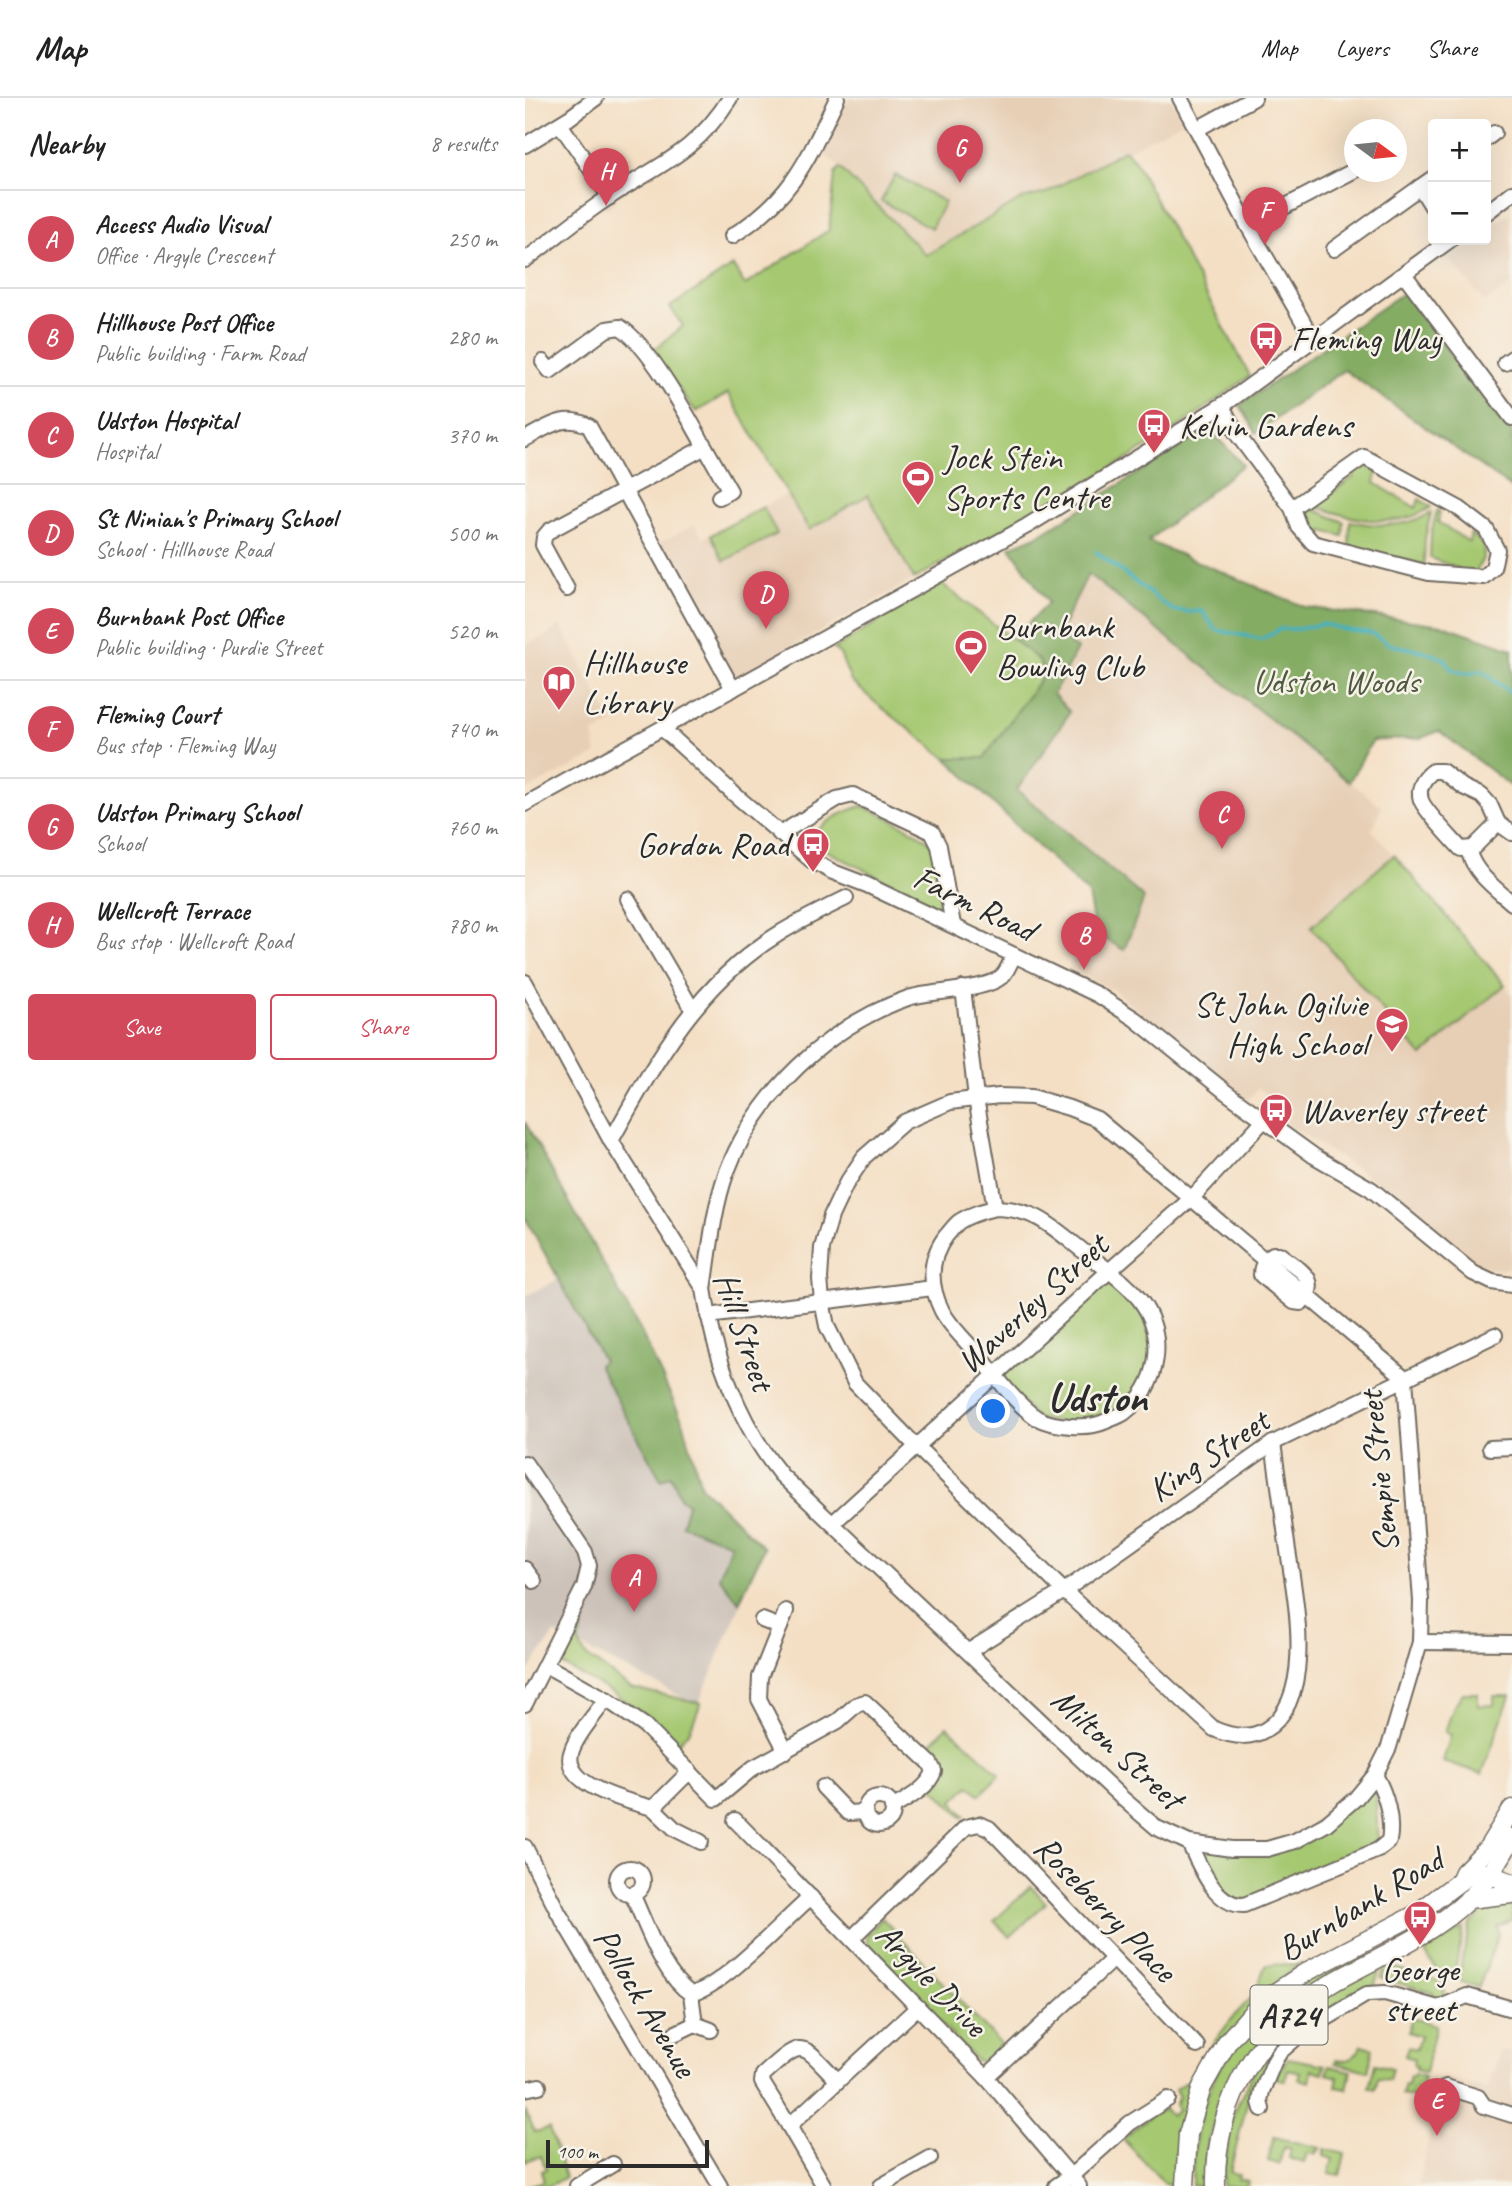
<!DOCTYPE html>
<meta charset="utf-8">
<style>
:root{--surface:#fff;--page:#f2f2f2;--text:#222;--muted:#767676;--line:#e0e0e0;--accent:#d1495b}
body{margin:0;font-family:Caveat,sans-serif;background:var(--page);color:var(--text)}
.controls{position:absolute;right:21px;top:21px;display:grid;overflow:hidden;border-radius:7px;box-shadow:0 7px 28px #0002}
.controls button{width:63px;height:63px;display:grid;place-items:center;padding:0;border:0;border-bottom:2px solid var(--line);background:var(--surface);color:var(--text);font:35px sans-serif}
.compass{position:absolute;left:819px;top:21px;width:63px;height:63px;border-radius:50%;background:var(--surface);box-shadow:0 7px 28px #0002;rotate:105deg}
.scale{position:absolute;left:21px;bottom:18px;width:163px;box-sizing:border-box;padding-left:7px;border:4px solid #2b2b2b;border-top:0;font-size:19px;line-height:24px;white-space:nowrap;color:#2b2b2b;-webkit-text-stroke:5px #f7f3e8;paint-order:stroke}
.you{position:absolute;left:469px;top:1314px;width:24px;height:24px;margin:-18px;border:5px solid #fff;border-radius:50%;background:#1a73e8;box-shadow:0 0 0 10px #1a73e833}
.badge{display:grid;place-items:center;width:46px;height:46px;border-radius:50%;background:var(--accent);color:#fff;font-size:23px;font-weight:700}
.pin{position:absolute;translate:-50% -58px;filter:drop-shadow(0 2px 4px #0008)}
.pin::after{content:'';position:absolute;top:37px;width:24px;height:21px;background:inherit;clip-path:polygon(0 0,100% 0,50% 100%)}
.list{margin:0;padding:0;list-style:none}
h2{display:flex;justify-content:space-between;align-items:center;height:91px;margin:0;padding:0 28px;font-size:30px}
h2 small{font-size:23px;font-weight:400;color:var(--muted)}
.list li{display:grid;grid-template-columns:46px 1fr auto;gap:21px;align-items:center;box-sizing:border-box;height:98px;padding:0 28px;border-top:2px solid var(--line)}
.list b{display:block;font-size:26px;white-space:nowrap}
.list p{margin:0;font-size:23px;white-space:nowrap;color:var(--muted)}
.list em{font-size:23px;font-style:normal;color:var(--muted)}
.actions{display:flex;gap:14px;padding:21px 28px}
.actions a{flex:1;padding:16px 0;border:2px solid var(--accent);border-radius:7px;text-align:center;font-size:24px;color:var(--accent)}
.actions .main{background:var(--accent);color:#fff}
.map{position:relative;flex:none;width:987px;height:2088px;overflow:hidden}
header{display:flex;align-items:center;gap:42px;box-sizing:border-box;height:98px;padding:0 35px;background:var(--surface);border-bottom:2px solid var(--line)}
header strong{font-size:33px}
nav{display:flex;gap:38px;margin-inline-start:auto;font-size:24px}
main{display:flex}
aside{flex:1;background:var(--surface)}
.map>svg:first-child{display:block}
.built{fill:#e7cfb6}
.industrial{fill:#cdc2b9}
.green{fill:#a5c871;stroke:#687a4e;stroke-width:2}
.forest{fill:#84ac63;stroke:#586c47;stroke-width:2}
.lines{fill:none;stroke-linecap:round;stroke-linejoin:round}
.stream{stroke:#43b1bf;stroke-width:3.5}
.minor-casing{stroke:#716a61;stroke-width:18}
.major-casing{stroke:#716a61;stroke-width:21}
.minor{stroke:#fff;stroke-width:14}
.major{stroke:#fff;stroke-width:18}
.labels{text-anchor:middle;stroke-width:5;stroke-linejoin:round;paint-order:stroke}
.shield{fill:#f7f3e8;stroke:#686764;stroke-width:2}
.shield-label{font-size:33px;font-weight:bold;fill:#2b2b2b}
.poi-label{font-size:35px;fill:#2b2b2b;stroke:#f7f3e8;text-anchor:start}
.park-label{font-size:35px;fill:#505a40;stroke:#f7f3e8}
.street-label{font-size:35px;fill:#2b2b2b;stroke:#f7f3e8}
.district-label{font-size:42px;font-weight:bold;fill:#2b2b2b;stroke:#f7f3e8}
</style>
<header>
<strong>Map</strong>
<nav><a>Map</a><a>Layers</a><a>Share</a></nav>
</header>
<main>
<aside>
<h2>Nearby<small>8 results</small></h2>
<ul class="list">
<li><span class="badge">A</span><div><b>Access Audio Visual</b><p>Office · Argyle Crescent</p></div><em>250 m</em></li>
<li><span class="badge">B</span><div><b>Hillhouse Post Office</b><p>Public building · Farm Road</p></div><em>280 m</em></li>
<li><span class="badge">C</span><div><b>Udston Hospital</b><p>Hospital</p></div><em>370 m</em></li>
<li><span class="badge">D</span><div><b>St Ninian's Primary School</b><p>School · Hillhouse Road</p></div><em>500 m</em></li>
<li><span class="badge">E</span><div><b>Burnbank Post Office</b><p>Public building · Purdie Street</p></div><em>520 m</em></li>
<li><span class="badge">F</span><div><b>Fleming Court</b><p>Bus stop · Fleming Way</p></div><em>740 m</em></li>
<li><span class="badge">G</span><div><b>Udston Primary School</b><p>School</p></div><em>760 m</em></li>
<li><span class="badge">H</span><div><b>Wellcroft Terrace</b><p>Bus stop · Wellcroft Road</p></div><em>780 m</em></li>
</ul>
<div class="actions"><a class="main">Save</a><a>Share</a></div>
</aside>
<div class="map">
<svg width="987" height="2088" viewBox="0 0 987 2088">
<rect width="100%" height="100%" fill="#f7f3e8"/>
<filter id="ink" filterUnits="userSpaceOnUse"><feTurbulence type="fractalNoise" baseFrequency=".0143" numOctaves="2"/><feDisplacementMap in="SourceGraphic" scale="14" xChannelSelector="R" yChannelSelector="G"/><feConvolveMatrix kernelMatrix="1 2 1 2 8 2 1 2 1" color-interpolation-filters="sRGB"/></filter>
<filter id="wash" filterUnits="userSpaceOnUse"><feTurbulence type="fractalNoise" baseFrequency=".00686" numOctaves="4" result="noise"/><feDisplacementMap in="SourceGraphic" scale="28" xChannelSelector="R" yChannelSelector="G"/><feGaussianBlur stdDeviation="1.57" result="paint"/><feColorMatrix in="noise" values="0 0 0 0 0 0 0 0 0 0 0 0 0 0 0 0 0 1.4 0 .05"/><feComposite in="paint" operator="in"/></filter>
<g filter="url(#wash)">
<rect width="100%" height="100%" fill="#f4dfc4"/>
<g class="built">
<polygon points="324,0 646,0 658,23 521,95 497,101 400,158 324,76 296,54"/>
<polygon points="985,115 987,186 960,205 923,159 947,142 961,142 961,132"/>
<polygon points="264,395 284,431 343,397 389,481 211,580 134,445 170,427 178,440"/>
<polygon points="563,475 857,709 847,732 987,896 987,1167 977,1172 963,1170 941,1158 871,1096 764,1027 761,1024 768,1012 733,990 723,1002 588,892 543,870 566,834 599,851 619,800 492,692 545,615 528,596 533,537"/>
<polygon points="35,527 88,626 68,636 72,656 0,693 0,547 21,538"/>
<polygon points="975,1951 987,1954 987,2088 893,2088 918,1978 962,1992"/>
</g>
<polygon class="industrial" points="34,1181 137,1356 238,1452 173,1607 30,1535 0,1577 0,1198"/>
<g class="green">
<polygon points="599,52 610,63 725,278 659,325 598,364 389,481 343,397 284,432 203,295 171,314 127,254 158,228 145,209 208,168 220,187 304,132 310,76 315,70 401,157 497,101 521,95"/>
<polygon points="370,77 420,104 406,130 356,103"/>
<path d="M835 364 852 374 850 385 891 410 894 401 906 409C869 435 818 419 780 404L791 395 798 401 829 379 826 373Z"/>
<polygon points="780,408 819,424 818,438 798,433 796,440 787,437 774,416"/>
<polygon points="238,409 252,436 199,463 186,437"/>
<polygon points="912,412 915,414 913,424 944,444 946,435 958,447 959,458 951,474 931,475 932,470 905,460 906,436"/>
<path d="M906 415 900 440 899 467 824 448 825 423C852 429 882 429 906 415Z"/>
<polygon points="416,485 514,562 519,576 459,660 421,660 351,605 326,583 315,556 309,551"/>
<path d="M337 708C350 713 395 734 404 744 416 757 416 795 419 812L282 743C298 725 314 715 337 708Z"/>
<polygon points="869,757 980,887 897,958 786,829"/>
<polygon points="584,1173 615,1202 632,1264 598,1315 569,1329 513,1321 471,1278"/>
<polygon points="51,1521 59,1525 53,1544 60,1557 106,1590 176,1605 165,1632 153,1645 117,1615 88,1595 37,1567 36,1553"/>
<polygon points="938,1595 953,1595 953,1608 969,1607 969,1598 985,1598 957,1676 918,1663 926,1637 920,1634 929,1608"/>
<path d="M422 1628 475 1676 455 1697 444 1687 428 1703 440 1718 438 1719 408 1690C422 1675 417 1663 402 1650Z"/>
<polygon points="850,1677 853,1752 719,1807 700,1803 664,1745 707,1751 770,1743"/>
<polygon points="506,1788 521,1805 485,1839 469,1823"/>
<polygon points="987,1804 987,1822 972,1829 974,1835 954,1889 936,1884 934,1877 945,1826 967,1807"/>
<path d="M357 1820 482 1953C471 1962 466 1968 451 1962L346 1851 342 1844V1837Z"/>
<polygon points="939,1830 929,1876 922,1881 916,1879 900,1854"/>
<path d="M838 1852 843 1860 808 1878 700 1995 681 2049 679 2088H667C667 2011 694 1949 754 1900 775 1883 814 1865 838 1852Z"/>
<polygon points="774,1866 731,1903 657,2030 649,2086 640,2086 598,2041 628,2015 639,2011 646,2018 652,2013 650,2006 654,1999 650,1991 672,1976 683,1952 709,1918 731,1895 738,1873 742,1867"/>
<polygon points="856,1868 849,1889 781,1925 734,1987 726,1989 705,2074 714,2077 713,2081 723,2083 722,2088 697,2088 707,2019 730,1969 768,1923 803,1896"/>
<polygon points="863,1868 914,1883 919,1892 917,1904 906,1903 908,1895 856,1880 860,1869"/>
<polygon points="887,1920 911,1927 900,1974 890,1972 891,1968 888,1968 889,1961 880,1958 883,1949 891,1951 895,1938 883,1934"/>
<path d="M837 1947 848 1950 843 1973 810 1965 811 1962C823 1965 832 1958 837 1947Z"/>
<polygon points="763,1960 800,1967 798,1975 787,1972 785,1984 774,1981 776,1974 763,1971 760,1982 750,1980"/>
<polygon points="850,1966 867,1970 864,1982 853,1980 850,1991 844,1989"/>
<polygon points="804,1968 826,1973 822,1991 811,1989 813,1979 802,1976"/>
<polygon points="889,1976 899,1979 894,2001 877,1997 880,1986 883,1987 885,1978 888,1979"/>
<polygon points="0,2012 10,2034 24,2030 40,2079 24,2088 3,2088 19,2083 16,2073 21,2071 16,2058 0,2063"/>
<polygon points="749,2039 795,2050 793,2054 791,2053 790,2056 782,2055 779,2065 764,2060 766,2051 759,2049 754,2066 743,2063"/>
<polygon points="799,2051 820,2056 815,2077 804,2075 808,2061 799,2058"/>
</g>
<g class="forest">
<polygon points="878,195 987,335 987,390 819,272 731,335 715,307"/>
<polygon points="684,331 718,367 623,443 780,509 918,527 987,551 987,689 914,633 896,640 847,643 824,684 563,476 533,537 552,551 528,596 545,614 492,692 619,800 599,852 570,835 563,796 421,660 459,660 519,576 514,562 488,541 523,505 485,449 514,437"/>
<polygon points="0,1024 117,1236 159,1326 176,1388 239,1450 214,1504 194,1479 206,1446 157,1427 163,1405 156,1401 146,1377 136,1382 73,1267 78,1263 0,1119"/>
</g>
<g class="lines">
<polyline class="stream" points="571,454 647,512 665,514 677,513 691,532 737,541 755,531 773,531 798,526 821,532 846,535 866,547 894,552 920,561 926,571 941,576 957,573 987,596"/>
</g>
</g>
<g filter="url(#ink)">
<g class="lines">
<defs>
<g id="minor">
<polyline points="655,0 723,128 788,241"/>
<polyline points="35,26 85,99"/>
<polyline points="672,31 729,0"/>
<polyline points="961,41 969,35"/>
<polyline points="0,47 44,20 71,0"/>
<polyline points="908,80 895,89 908,110"/>
<polyline points="961,115 987,95"/>
<polyline points="723,128 830,72"/>
<path d="M207 138C267 101 283 61 312 0"/>
<polyline points="809,151 895,89"/>
<path d="M0 162C29 141 56 117 86 98 137 65 171 54 205 0"/>
<polyline points="879,176 987,320"/>
<path d="M18 264 25 273 82 231 95 229C125 248 162 317 180 349"/>
<polyline points="980,265 987,260"/>
<polyline points="697,308 712,336 767,410 774,429 788,445 904,475 958,479 968,470 972,452 961,431 935,411 839,359 767,410"/>
<path d="M0 341C23 329 38 315 64 328L208 591"/>
<polyline points="42,491 18,447 19,439 24,433 180,349 205,393 194,399"/>
<polyline points="138,631 209,696 286,762 308,774 342,787 573,897 610,921 702,995 789,1058 846,1091 948,1175 967,1184 987,1187"/>
<path d="M908 673H917L938 689 957 698 965 707 973 725 948 750 936 751C928 742 899 712 896 702 892 690 899 680 908 673Z"/>
<polyline points="0,706 502,428 704,303 925,142"/>
<polyline points="973,725 987,735"/>
<polyline points="255,736 312,701 328,697 407,734 414,748 428,827"/>
<path d="M943 752C950 776 969 789 987 805"/>
<polyline points="103,801 167,911"/>
<path d="M0 884 86 1043 179 1191C188 1256 214 1325 256 1377L597 1700 632 1730 664 1745 707 1751H742L770 1743 801 1726 831 1700 850 1677 864 1649 895 1544 896 1503 880 1280 572 1021 544 1010 507 999 474 998 425 1004 379 1024 339 1059 321 1086 306 1118 297 1150 295 1181 297 1203 302 1228 330 1285 392 1349 539 1493 689 1631C705 1638 723 1642 740 1632 793 1601 769 1495 762 1446 757 1412 753 1379 748 1345"/>
<polyline points="438,890 451,1000 470,1110"/>
<path d="M86 1043C131 962 173 885 255 835 276 822 299 811 321 800"/>
<path d="M470 1110C512 1111 527 1129 558 1153 577 1168 600 1183 615 1202 642 1238 635 1287 599 1315 593 1319 585 1321 579 1324 564 1331 528 1329 512 1320 493 1308 472 1280 458 1262 445 1247 426 1230 417 1213 404 1187 403 1162 421 1138 426 1133 430 1126 435 1123 446 1116 458 1113 470 1110Z"/>
<path d="M748 1156H754C772 1171 799 1181 776 1205L769 1204 736 1177C736 1167 740 1163 748 1156Z"/>
<path d="M179 1191C185 1152 188 1113 201 1076 231 996 303 928 383 900 406 892 465 894 479 876 483 871 486 863 489 857"/>
<polyline points="183,1218 408,1190"/>
<polyline points="965,1350 987,1349"/>
<polyline points="0,1365 60,1454 64,1468 59,1489 0,1606"/>
<polyline points="308,1425 584,1173 667,1100 739,1022"/>
<polyline points="0,1471 9,1483"/>
<polyline points="237,1522 255,1529 261,1513"/>
<polyline points="255,1529 235,1579 234,1601 261,1653"/>
<polyline points="895,1544 987,1545"/>
<polyline points="444,1553 539,1493 748,1345 970,1237"/>
<path d="M20 1567 81 1601 120 1628 191 1701 228 1670 313 1623 331 1607 340 1604 405 1665 409 1673C404 1690 382 1701 367 1710"/>
<path d="M81 1601C70 1617 53 1635 47 1652 33 1687 105 1704 128 1710L165 1673"/>
<polyline points="298,1689 323,1715 340,1714"/>
<circle cx="354" cy="1713" r="14"/>
<polyline points="128,1710 150,1731 176,1744"/>
<polyline points="210,1722 461,1979 554,2088"/>
<path d="M664 1745C675 1768 690 1808 719 1807L853 1752 864 1743C868 1721 861 1696 850 1677"/>
<polyline points="0,1749 33,1814 195,2088"/>
<circle cx="105" cy="1783" r="13"/>
<path d="M107 1796C122 1827 137 1877 166 1896 198 1889 258 1823 286 1799"/>
<polyline points="327,1840 441,1729 454,1726 464,1730 672,1948"/>
<polyline points="166,1896 170,1926 186,1932"/>
<polyline points="149,1936 170,1926"/>
<polyline points="461,1979 588,1861"/>
<polyline points="921,1989 953,1999 959,2008 987,2017"/>
<polyline points="0,1991 14,1988"/>
<polyline points="737,2011 735,2004 737,1993 749,1964 755,1954 777,1935 842,1896 860,1895 913,1910 942,1898 987,1911"/>
<path d="M264 2028 237 1984 238 1977C280 1939 275 1944 313 1983"/>
<polyline points="52,2088 88,2066"/>
<polyline points="299,2088 264,2028 393,1909"/>
<polyline points="356,2088 405,2060"/>
<polyline points="531,2088 546,2078 605,2025 643,2001"/>
</g>
<g id="major">
<polyline points="935,1783 939,1774 962,1751 987,1711"/>
<polyline points="943,1801 987,1796"/>
<polyline points="660,2088 663,2036 677,1989 703,1943 729,1913 745,1898 783,1873 890,1817 943,1777 960,1775 987,1785"/>
<path d="M691 2088C689 2001 738 1925 812 1882 857 1857 906 1837 944 1801 962 1783 975 1762 987 1740"/>
</g>
</defs>
<use href="#minor" class="minor-casing"/>
<use href="#major" class="major-casing"/>
<use href="#minor" class="minor"/>
<use href="#major" class="major"/>
</g>
</g>
<defs>
<symbol id="bus-pin" viewBox="-11 -11 22 30"><path d="M0 17L-7.5 6A9.5 9.5 0 1 1 7.5 6Z" fill="#d1495b" stroke="#f7f3e8"/><path d="M-5-6H5V4H4V6H2V4H-2V6H-4V4H-5ZM-3.5-4V0h7V-4ZM-3.5 1.2v1.5H-2V1.2ZM2 1.2v1.5H3.5V1.2Z" fill="#fff"/></symbol>
<symbol id="stadium-pin" viewBox="-11 -11 22 30"><path d="M0 17L-7.5 6A9.5 9.5 0 1 1 7.5 6Z" fill="#d1495b" stroke="#f7f3e8"/><path d="M0-5a6.5 5 0 1 0 0 10a6.5 5 0 1 0 0-10ZM-3.5-1.8h7v3.6h-7Z" fill="#fff"/></symbol>
<symbol id="library-pin" viewBox="-11 -11 22 30"><path d="M0 17L-7.5 6A9.5 9.5 0 1 1 7.5 6Z" fill="#d1495b" stroke="#f7f3e8"/><path d="M-6-4Q-3-5.5-.7-3.5V5Q-3 3-6 4ZM6-4Q3-5.5 .7-3.5V5Q3 3 6 4Z" fill="#fff"/></symbol>
<symbol id="school-pin" viewBox="-11 -11 22 30"><path d="M0 17L-7.5 6A9.5 9.5 0 1 1 7.5 6Z" fill="#d1495b" stroke="#f7f3e8"/><path d="M0-5L7-2L0 1L-7-2ZM-4 1L0 2.5L4 1V4Q0 6-4 4Z" fill="#fff"/></symbol>
</defs>
<g fill-rule="evenodd">
<use href="#bus-pin" x="722" y="221" width="38" height="52"/>
<use href="#bus-pin" x="610" y="308" width="38" height="52"/>
<use href="#stadium-pin" x="374" y="360" width="38" height="52"/>
<use href="#stadium-pin" x="427" y="529" width="38" height="52"/>
<use href="#library-pin" x="15" y="565" width="38" height="52"/>
<use href="#bus-pin" x="269" y="727" width="38" height="52"/>
<use href="#school-pin" x="848" y="907" width="38" height="52"/>
<use href="#bus-pin" x="732" y="993" width="38" height="52"/>
<use href="#bus-pin" x="876" y="1800" width="38" height="52"/>
</g>
<g class="labels">
<rect class="shield" x="725.5" y="1887.5" width="77" height="59" rx="5"/>
<g class="shield-label">
<text x="764" y="1929">A724</text>
</g>
<g class="poi-label">
<text x="766" y="252">Fleming Way</text>
<text x="654" y="339">Kelvin Gardens</text>
<text x="418" y="371">Jock Stein<tspan x="418" dy="40">Sports Centre</tspan></text>
<text x="471" y="540">Burnbank<tspan x="471" dy="40">Bowling Club</tspan></text>
<text x="58" y="576">Hillhouse<tspan x="58" dy="40">Library</tspan></text>
<text x="264" y="758" text-anchor="end">Gordon Road</text>
<text x="842" y="918" text-anchor="end">St John Ogilvie<tspan x="842" dy="40">High School</tspan></text>
<text x="776" y="1024">Waverley street</text>
<text x="895" y="1883" text-anchor="middle">George<tspan x="895" dy="40">street</tspan></text>
</g>
<g class="park-label">
<text x="811" y="595">Udston Woods</text>
</g>
<g class="street-label">
<text transform="translate(450 805) rotate(26)" y="12">Farm Road</text>
<text transform="translate(507 1205) rotate(-42)" y="12">Waverley Street</text>
<text transform="translate(220 1233) rotate(71)" y="12">Hill Street</text>
<text transform="translate(683 1357) rotate(-34)" y="12">King Street</text>
<text transform="translate(853 1374) rotate(-96)" y="12">Sempie Street</text>
<text transform="translate(593 1650) rotate(42)" y="12">Milton Street</text>
<text transform="translate(835 1806) rotate(-31)" y="12">Burnbank Road</text>
<text transform="translate(581 1810) rotate(46)" y="12">Roseberry Place</text>
<text transform="translate(407 1881) rotate(46)" y="12">Argyle Drive</text>
<text transform="translate(121 1904) rotate(59)" y="12">Pollock Avenue</text>
</g>
<g class="district-label">
<text x="572" y="1313">Udston</text>
</g>
</g>
</svg>
<div class="controls">
<button>+</button>
<button>−</button>
</div>
<svg class="compass" viewBox="-18 -18 36 36"><path d="M0-13l5 13h-10z" fill="#e53935"/><path d="M0 13l5-13h-10z" fill="#767676"/></svg>
<div class="scale">100 m</div>
<div class="you"></div>
<div class="pin badge" style="left:109px;top:1514px">A</div>
<div class="pin badge" style="left:559px;top:872px">B</div>
<div class="pin badge" style="left:697px;top:751px">C</div>
<div class="pin badge" style="left:241px;top:531px">D</div>
<div class="pin badge" style="left:912px;top:2038px">E</div>
<div class="pin badge" style="left:740px;top:147px">F</div>
<div class="pin badge" style="left:435px;top:85px">G</div>
<div class="pin badge" style="left:81px;top:108px">H</div>
</div>
</main>
